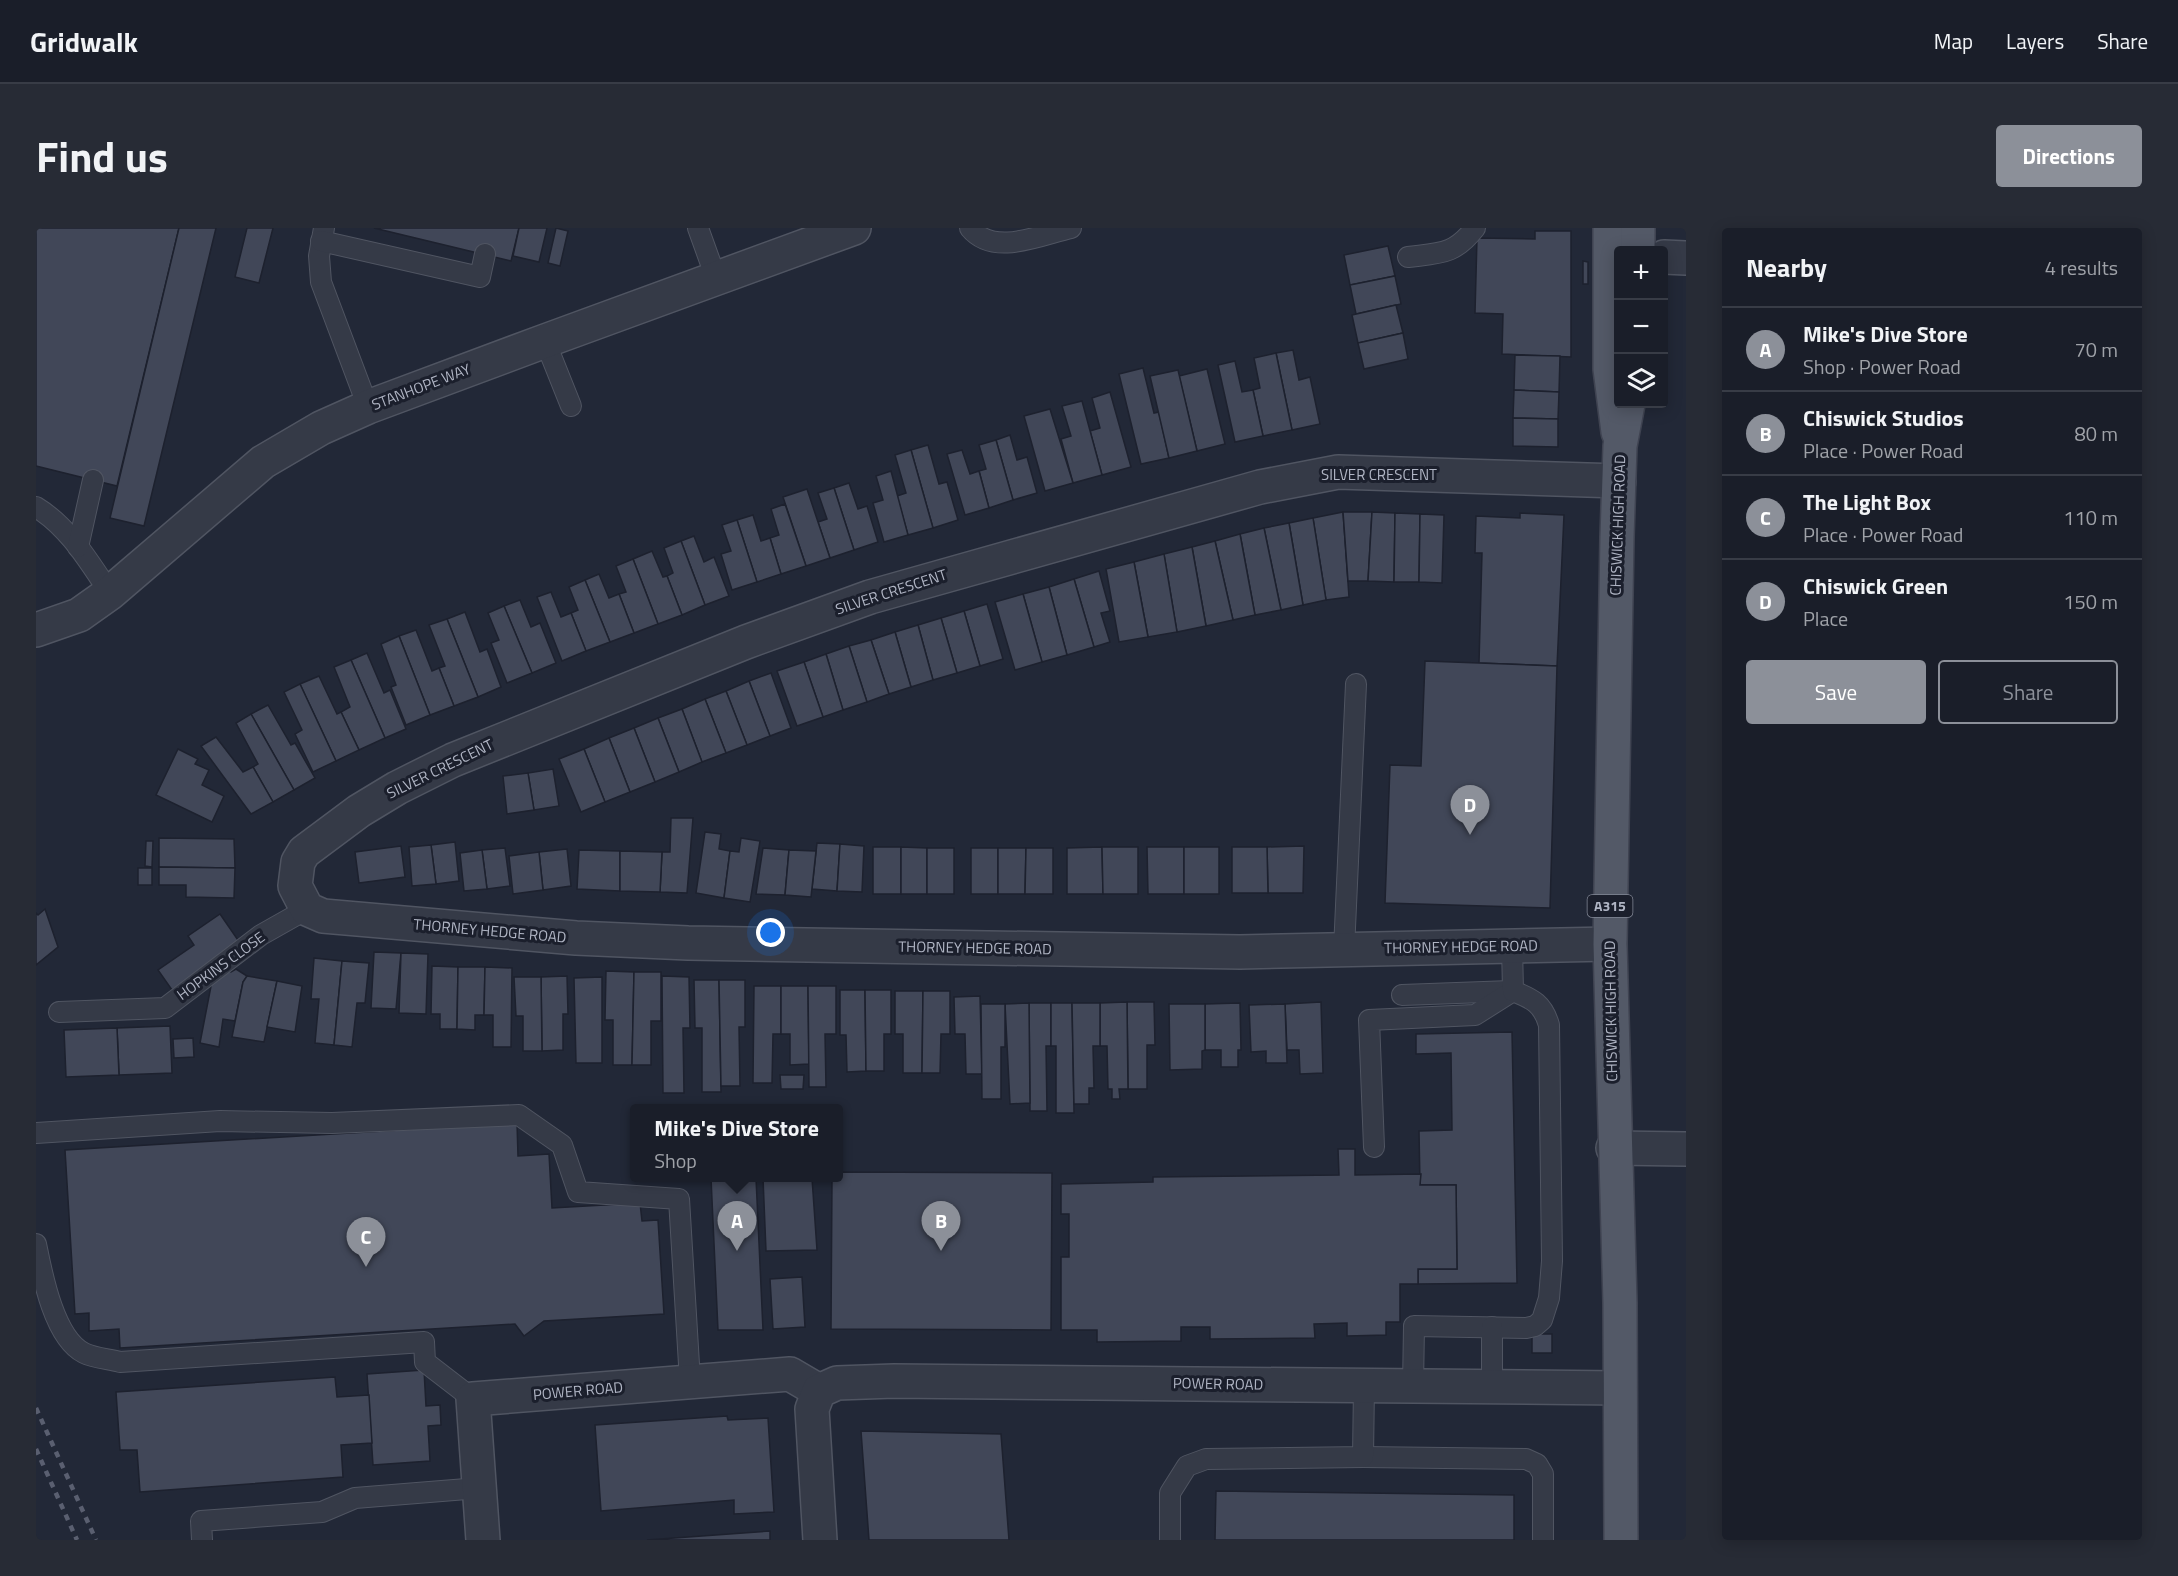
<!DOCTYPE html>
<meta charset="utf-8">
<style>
:root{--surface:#1a1e29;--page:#272b35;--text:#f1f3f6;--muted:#9fa2a8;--line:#383c46;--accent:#8c9099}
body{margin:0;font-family:"Titillium Web",sans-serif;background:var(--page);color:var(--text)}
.controls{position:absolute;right:18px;top:18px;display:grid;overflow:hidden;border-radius:6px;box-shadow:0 3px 15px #0003}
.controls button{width:54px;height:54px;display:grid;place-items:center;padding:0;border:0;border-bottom:2px solid var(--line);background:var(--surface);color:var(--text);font:30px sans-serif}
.you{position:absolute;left:735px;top:705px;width:21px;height:21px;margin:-15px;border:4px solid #fff;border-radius:50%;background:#1a73e8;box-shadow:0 0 0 9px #1a73e833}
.badge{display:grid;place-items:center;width:39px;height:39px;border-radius:50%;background:var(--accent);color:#fff;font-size:20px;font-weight:700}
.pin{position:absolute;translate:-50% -50px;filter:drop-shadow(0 2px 3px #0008)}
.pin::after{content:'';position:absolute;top:32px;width:21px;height:18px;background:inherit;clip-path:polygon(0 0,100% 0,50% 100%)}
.popup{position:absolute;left:594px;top:876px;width:213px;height:78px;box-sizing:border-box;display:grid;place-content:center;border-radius:6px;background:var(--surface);filter:drop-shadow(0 2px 4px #0005);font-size:20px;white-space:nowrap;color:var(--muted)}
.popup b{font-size:22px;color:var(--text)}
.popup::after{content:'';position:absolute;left:50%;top:100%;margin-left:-12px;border:12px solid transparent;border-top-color:var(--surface)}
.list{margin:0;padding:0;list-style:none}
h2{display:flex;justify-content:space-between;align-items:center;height:78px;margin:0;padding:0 24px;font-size:26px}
h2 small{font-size:20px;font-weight:400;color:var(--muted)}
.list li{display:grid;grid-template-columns:39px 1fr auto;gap:18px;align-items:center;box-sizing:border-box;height:84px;padding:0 24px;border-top:2px solid var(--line)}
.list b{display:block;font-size:22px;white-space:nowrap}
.list p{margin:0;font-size:20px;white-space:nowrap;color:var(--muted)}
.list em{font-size:20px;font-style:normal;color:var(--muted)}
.actions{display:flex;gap:12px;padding:18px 24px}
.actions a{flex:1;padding:14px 0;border:2px solid var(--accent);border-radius:6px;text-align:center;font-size:21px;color:var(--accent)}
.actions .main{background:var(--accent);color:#fff}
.icon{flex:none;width:33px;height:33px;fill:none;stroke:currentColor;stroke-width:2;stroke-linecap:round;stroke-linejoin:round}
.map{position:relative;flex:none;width:1650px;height:1312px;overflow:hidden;border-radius:6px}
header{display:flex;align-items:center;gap:36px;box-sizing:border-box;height:84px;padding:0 30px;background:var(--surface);border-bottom:2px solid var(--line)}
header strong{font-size:28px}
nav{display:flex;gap:33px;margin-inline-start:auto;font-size:21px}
.intro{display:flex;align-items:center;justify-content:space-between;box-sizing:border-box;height:144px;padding:0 36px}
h1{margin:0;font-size:42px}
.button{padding:15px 27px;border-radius:6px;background:var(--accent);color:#fff;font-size:21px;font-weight:700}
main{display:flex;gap:36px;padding:0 36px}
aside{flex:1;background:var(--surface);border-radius:6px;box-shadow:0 3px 15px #0003}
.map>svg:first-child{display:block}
.building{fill:#414758;stroke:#1d212e;stroke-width:1.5}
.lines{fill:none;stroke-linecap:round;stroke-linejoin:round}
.lane-casing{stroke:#505562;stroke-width:22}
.street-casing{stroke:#505562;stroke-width:36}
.primary-casing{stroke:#3f4351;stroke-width:36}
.lane{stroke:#353a47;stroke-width:20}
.street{stroke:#353a47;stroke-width:33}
.primary{stroke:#535967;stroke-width:33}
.rail{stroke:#5a5f70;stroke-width:4.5;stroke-dasharray:6 6;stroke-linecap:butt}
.labels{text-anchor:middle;stroke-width:6;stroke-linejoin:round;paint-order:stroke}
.shield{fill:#1b1f2c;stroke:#838896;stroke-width:1.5}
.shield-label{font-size:14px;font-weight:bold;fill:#b0b5c4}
.street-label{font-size:15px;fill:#b0b5c4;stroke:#1b1f2c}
</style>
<header>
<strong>Gridwalk</strong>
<nav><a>Map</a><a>Layers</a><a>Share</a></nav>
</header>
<div class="intro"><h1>Find us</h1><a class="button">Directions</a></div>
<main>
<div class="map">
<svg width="1650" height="1312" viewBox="0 0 1650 1312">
<rect width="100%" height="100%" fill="#222837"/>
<g class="building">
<polygon points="0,0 143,0 81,258 0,238"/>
<polygon points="143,0 180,0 108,298 74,290"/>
<polygon points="211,0 237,0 223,55 199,49"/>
<polygon points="338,0 483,0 475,33"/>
<polygon points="483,0 511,0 503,34 477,28"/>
<polygon points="520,0 532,3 524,38 512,35"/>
<polygon points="1499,3 1535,3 1535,129 1466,126 1467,86 1439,85 1441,10 1499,11"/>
<polygon points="1352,18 1359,48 1314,57 1308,27"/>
<polygon points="1547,33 1552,34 1552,56 1547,56"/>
<polygon points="1359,48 1365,76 1320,86 1314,57"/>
<polygon points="1360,77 1367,105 1322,115 1316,87"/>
<polygon points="1367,105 1372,131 1328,141 1322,115"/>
<polygon points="1257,122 1263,152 1274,149 1284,196 1256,202 1240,125"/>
<polygon points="1240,125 1256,202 1227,208 1217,162 1224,160 1218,130"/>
<polygon points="1479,127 1524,128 1523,164 1478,162"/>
<polygon points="1199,133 1206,164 1217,162 1227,208 1199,214 1182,137"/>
<polygon points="1107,140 1118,185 1123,184 1133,230 1105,236 1083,146"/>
<polygon points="1171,141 1189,216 1161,223 1143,148"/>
<polygon points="1142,142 1161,223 1133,230 1114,148"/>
<polygon points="1478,162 1523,164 1522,191 1477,190"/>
<polygon points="1074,164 1095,239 1066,247 1054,203 1064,200 1056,170"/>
<polygon points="1046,173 1066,247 1037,255 1025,211 1035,208 1026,178"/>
<polygon points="1014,181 1037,255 1009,263 988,188"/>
<polygon points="1477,190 1522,191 1522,219 1477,218"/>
<polygon points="974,207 981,232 991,229 1001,265 977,272 960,212"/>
<polygon points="960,212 977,272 953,280 943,243 950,241 943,217"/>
<polygon points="892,217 903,256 911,254 922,292 897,300 875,222"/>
<polygon points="875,222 897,300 872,307 861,268 870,265 859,227"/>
<polygon points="926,222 934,246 943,243 953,280 929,287 911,226"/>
<polygon points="855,243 872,307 848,314 837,275 847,272 840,248"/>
<polygon points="813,255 822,281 831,278 842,314 818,322 798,260"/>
<polygon points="798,260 818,322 794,330 782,294 791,291 782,265"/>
<polygon points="771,261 794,330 770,338 747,269"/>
<polygon points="749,276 770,338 745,346 734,310 743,307 735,281"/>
<polygon points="1307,284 1313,369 1290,372 1277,290"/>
<polygon points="1307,284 1336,284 1332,353 1312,353"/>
<polygon points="1336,284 1359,285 1358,354 1332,353"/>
<polygon points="1359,285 1384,286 1383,354 1358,354"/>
<polygon points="1484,285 1528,287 1521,438 1443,435 1446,325 1439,325 1440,288 1484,290"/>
<polygon points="1384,286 1408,287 1406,355 1383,354"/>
<polygon points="717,287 725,313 734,310 745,346 721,354 701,292"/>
<polygon points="1277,290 1290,372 1267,377 1253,295"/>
<polygon points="701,292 721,354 696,362 685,326 695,323 686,297"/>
<polygon points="1253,295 1267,377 1245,382 1228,300"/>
<polygon points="1228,300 1245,382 1219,387 1204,306"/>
<polygon points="1204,306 1219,387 1197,392 1179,313"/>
<polygon points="658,308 668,334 678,329 693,368 669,377 645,313"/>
<polygon points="645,313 669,377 646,387 631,348 637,345 628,320"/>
<polygon points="1179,313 1197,392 1170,398 1156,319"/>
<polygon points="1156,319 1170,398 1141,404 1128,326"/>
<polygon points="616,323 627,349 631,348 646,387 622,396 597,331"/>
<polygon points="1128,326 1141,404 1112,409 1098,334"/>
<polygon points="597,331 622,396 598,405 583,366 590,364 580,338"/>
<polygon points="1098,334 1112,409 1083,414 1070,341"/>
<polygon points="1063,343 1074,383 1065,385 1074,414 1058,419 1038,351"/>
<polygon points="563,346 573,370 583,366 598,405 574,414 549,352"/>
<polygon points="1038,351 1058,419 1031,427 1013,359"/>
<polygon points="549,352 574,414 550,423 535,385 542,382 533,359"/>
<polygon points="1013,359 1031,427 1006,434 987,366"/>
<polygon points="515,364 525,389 535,385 550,423 526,433 501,369"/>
<polygon points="987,366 1006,434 979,442 959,374"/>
<polygon points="484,372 495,399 504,395 520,435 496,445 468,378"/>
<polygon points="951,376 967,431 944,438 928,383"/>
<polygon points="468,378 496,445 471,455 455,415 463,412 452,385"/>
<polygon points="928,383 944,438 921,445 905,390"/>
<polygon points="429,384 444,424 451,421 465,459 442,469 411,391"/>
<polygon points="905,390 921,445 897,452 882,397"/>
<polygon points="411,391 442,469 418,478 403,440 409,438 393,397"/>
<polygon points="882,397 897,452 875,459 859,404"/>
<polygon points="380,402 396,443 403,440 418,478 394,487 363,408"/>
<polygon points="859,404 875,459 853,466 835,412"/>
<polygon points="363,408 394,487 370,497 355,459 360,457 345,416"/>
<polygon points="835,412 853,466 831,474 813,418"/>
<polygon points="813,418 831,474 807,482 790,426"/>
<polygon points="331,425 348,465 354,462 370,501 349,510 315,432"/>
<polygon points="790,426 807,482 787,489 768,434"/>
<polygon points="315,432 349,510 323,522 305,484 314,479 298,439"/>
<polygon points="1389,433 1521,438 1514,680 1349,675 1354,537 1385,538"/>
<polygon points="768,434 787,489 761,498 741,443"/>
<polygon points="735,445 755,500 734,508 713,453"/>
<polygon points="283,448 301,486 305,484 323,522 300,533 264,456"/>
<polygon points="713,453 734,508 711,517 690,463"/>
<polygon points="264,456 300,533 277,544 259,506 266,502 248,464"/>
<polygon points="690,463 711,517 690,525 669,471"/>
<polygon points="669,471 690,525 666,534 646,481"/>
<polygon points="232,477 255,517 259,515 279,550 258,562 215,486"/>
<polygon points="646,481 666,534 643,544 622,490"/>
<polygon points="215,486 258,562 237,574 217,539 222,536 200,495"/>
<polygon points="622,490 643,544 619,554 598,500"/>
<polygon points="598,500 619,554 594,564 573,510"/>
<polygon points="180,509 207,544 217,539 237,574 215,586 165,518"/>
<polygon points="573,510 594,564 569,574 548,521"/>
<polygon points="142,521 162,531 159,536 173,542 166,557 188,568 176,594 120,567"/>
<polygon points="548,521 569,574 545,584 523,531"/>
<polygon points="517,541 523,578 498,582 492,545"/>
<polygon points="492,545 498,582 471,586 467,548"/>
<polygon points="635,590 657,590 651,665 624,664 626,624 634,624"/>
<polygon points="669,604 685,606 683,621 694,623 688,670 660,665"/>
<polygon points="123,610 198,611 199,640 123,639"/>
<polygon points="705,610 724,613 714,674 688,670 694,623 703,624"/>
<polygon points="110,613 117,613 116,639 109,638"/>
<polygon points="419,614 423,653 400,656 395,617"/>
<polygon points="781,615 804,616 801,663 776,661"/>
<polygon points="804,616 828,618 826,664 801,663"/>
<polygon points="395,617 400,656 376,658 373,619"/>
<polygon points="365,618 369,649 323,655 319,624"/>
<polygon points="1268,618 1267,665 1232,665 1231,619"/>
<rect x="837" y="619" width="28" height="47"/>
<polygon points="865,619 891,620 891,666 865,666"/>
<polygon points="1066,619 1067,666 1031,666 1031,620"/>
<polygon points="1066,619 1102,619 1102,666 1067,666"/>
<polygon points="1111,619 1148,619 1148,666 1112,666"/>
<rect x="1148" y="619" width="35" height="47"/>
<polygon points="1196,619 1231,619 1232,665 1196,665"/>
<polygon points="469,620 474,658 451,661 446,622"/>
<polygon points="727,620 753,622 749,667 720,666"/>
<rect x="891" y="620" width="27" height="46"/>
<rect x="935" y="620" width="27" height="46"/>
<polygon points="962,620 990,620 989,666 962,666"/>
<polygon points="990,620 1017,620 1017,666 989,666"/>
<polygon points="531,621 535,658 507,662 503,624"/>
<polygon points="446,622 451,661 428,663 424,625"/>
<polygon points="543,622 584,623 584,663 541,661"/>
<polygon points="753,622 780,623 775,669 749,667"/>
<polygon points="584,623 626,624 624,664 584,663"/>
<polygon points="503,624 507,662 477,666 473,628"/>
<polygon points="123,639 199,640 198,670 150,669 150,657 123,657"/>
<rect x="102" y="640" width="14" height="17"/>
<polygon points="9,681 22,719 0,737 0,685 2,687"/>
<polygon points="184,686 204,715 136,762 122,742 158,717 152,708"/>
<polygon points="338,724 365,725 360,781 335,780"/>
<polygon points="365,725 392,726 390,786 363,785"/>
<polygon points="278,730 306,733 298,817 279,815 283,771 275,771"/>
<polygon points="306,733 333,735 329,775 321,775 316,819 298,817"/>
<polygon points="396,738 422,739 421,801 404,801 404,786 395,786"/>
<polygon points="422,739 449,739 448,787 439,787 439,802 421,801"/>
<polygon points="449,739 476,740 475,819 457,819 457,787 448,787"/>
<polygon points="200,741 211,748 207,754 199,793 187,791 183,819 164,815 176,753 190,742 195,744"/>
<polygon points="570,743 598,744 596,837 577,837 577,792 569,792"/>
<polygon points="598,744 625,744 625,793 615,793 615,837 596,837"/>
<polygon points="211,748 241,753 228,814 196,809 207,754"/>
<polygon points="531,748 532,786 527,786 527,822 506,823 505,749"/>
<polygon points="626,748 653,749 654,800 647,800 648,865 627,865"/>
<polygon points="478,749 505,749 506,823 487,823 487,788 480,788"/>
<polygon points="566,749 566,835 540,835 538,750"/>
<polygon points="658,752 683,752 685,864 666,864 666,800 659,800"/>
<polygon points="683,752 709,752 709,799 703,799 704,858 685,858"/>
<polygon points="241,753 266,758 259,804 231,799"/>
<polygon points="718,758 745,758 745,806 737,806 736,855 717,855"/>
<polygon points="745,758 772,758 773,836 754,837 754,806 745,806"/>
<polygon points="772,758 800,758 800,806 789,806 790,859 773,859"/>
<polygon points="804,762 829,762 830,843 811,844 810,807 804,807"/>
<polygon points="829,762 855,762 855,806 848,806 848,843 830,843"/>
<polygon points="859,763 887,763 886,845 867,845 867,806 859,806"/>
<polygon points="887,763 914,763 914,806 905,806 904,845 886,845"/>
<polygon points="944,768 946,846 930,846 929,806 919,806 918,769"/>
<polygon points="1091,774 1118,774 1119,817 1111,817 1111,861 1092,861"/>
<polygon points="1091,774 1092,861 1083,861 1084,871 1076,871 1076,861 1072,861 1071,818 1064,818 1064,775"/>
<polygon points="1285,774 1287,845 1264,846 1263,822 1251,822 1249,776"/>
<polygon points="993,775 1015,775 1015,818 1010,818 1011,883 994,883"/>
<polygon points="993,775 994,875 974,876 969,776"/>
<polygon points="1015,775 1036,775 1038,885 1020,885 1020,818 1015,818"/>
<polygon points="1036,775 1064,775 1064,818 1057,818 1058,860 1053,860 1053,876 1038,876"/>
<polygon points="1204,775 1205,822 1202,822 1202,839 1185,839 1185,822 1169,822 1169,776"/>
<polygon points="945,776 969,776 969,819 965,819 965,871 946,871"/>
<polygon points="1133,776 1169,776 1169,822 1166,823 1166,841 1134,842"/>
<polygon points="1249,776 1251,835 1230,835 1230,823 1215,824 1213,777"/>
<polygon points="134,798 136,845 83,847 81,800"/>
<polygon points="81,800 83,847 30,849 28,802"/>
<polygon points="1476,804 1481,1055 1382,1056 1382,1041 1421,1041 1420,957 1384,957 1383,903 1416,902 1415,825 1380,826 1380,806"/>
<polygon points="157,810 158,829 138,830 137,811"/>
<polygon points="744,847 768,847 767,861 745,861"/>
<polygon points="481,895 482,928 513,926 516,980 604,975 606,993 622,992 628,1086 508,1093 488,1108 479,1096 84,1120 83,1101 53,1103 53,1085 39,1086 29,922"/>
<polygon points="1302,921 1319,921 1319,947 1385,946 1384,957 1420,957 1421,1041 1382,1041 1382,1056 1364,1056 1364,1094 1350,1094 1350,1107 1311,1108 1311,1095 1278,1096 1279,1110 1174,1111 1174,1099 1145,1099 1145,1113 1061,1114 1061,1102 1025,1102 1025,1029 1033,1029 1033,986 1025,986 1025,956 1117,954 1117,949 1303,947"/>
<polygon points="803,944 1016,945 1015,1102 795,1101 796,950 803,950"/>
<polygon points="675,950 720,950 727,1102 682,1102"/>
<polygon points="727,950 776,950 781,1022 730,1023"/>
<polygon points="766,1049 769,1099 737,1101 734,1051"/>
<rect x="1496" y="1106" width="20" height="19"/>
<polygon points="388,1142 390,1178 404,1177 405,1197 392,1198 394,1233 337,1237 331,1146"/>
<polygon points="299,1149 301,1169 333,1167 336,1215 305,1217 307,1249 104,1264 101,1222 84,1222 80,1164"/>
<polygon points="691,1188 692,1192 732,1190 738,1284 698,1286 698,1272 565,1283 559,1197"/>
<polygon points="825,1203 965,1206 973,1312 833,1312"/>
<polygon points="1180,1263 1478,1267 1478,1312 1179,1312"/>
<polygon points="734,1303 734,1312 611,1312"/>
</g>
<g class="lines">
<defs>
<g id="lane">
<polyline points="288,0 283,28 285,54 332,179"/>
<polyline points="662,0 680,50"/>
<path d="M934 0C958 29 1004 7 1035 0"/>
<polyline points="285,13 444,49 449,26"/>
<path d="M1372 29C1404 25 1418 27 1439 0"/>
<polyline points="509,113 535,178"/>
<path d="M0 279C33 299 53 334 74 365"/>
<polyline points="42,319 57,252"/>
<polyline points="1308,722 1320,456"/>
<polyline points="1366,767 1475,763"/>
<polyline points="23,784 129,780 225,707 271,681"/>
<polyline points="0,905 184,893 296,895 483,887 526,917 542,964 643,971 654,1153"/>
<polyline points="1338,919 1333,792 1439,787 1477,763"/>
<path d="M0 1016C6 1046 18 1110 48 1125 58 1130 73 1131 84 1134L388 1114 389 1134 437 1171"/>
<path d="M1377 1158 1378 1098 1490 1100 1499 1098 1506 1092 1513 1070 1516 1033 1513 797C1507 776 1497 771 1477 763L1476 718"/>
<polyline points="1456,1158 1456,1099"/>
<polyline points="1327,1229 1490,1231 1501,1236 1507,1246 1507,1312"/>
<polyline points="166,1312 165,1293 286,1284 319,1270 443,1260"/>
<polyline points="1134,1312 1134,1265 1151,1238 1170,1231 1327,1229 1328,1158"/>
</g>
<g id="street">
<polyline points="1628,29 1650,30"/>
<polyline points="0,402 43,387 74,365 227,234 285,200 332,179 509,113 818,0"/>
<polyline points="1574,716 1204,724 652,715 540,710 287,688 271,681 259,658 262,634 268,624 323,583 361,560 417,532 710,414 834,369 1224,259 1302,244 1583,253"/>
<polyline points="1577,920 1650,921"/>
<polyline points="447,1312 437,1171 754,1146 783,1163"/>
<polyline points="784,1312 776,1181 783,1163 801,1155 858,1153 1584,1160"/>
</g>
<g id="primary">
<polyline points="1574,0 1574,141 1582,204"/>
<polyline points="1602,22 1602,0"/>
<polyline points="1585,1312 1584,1075 1574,716 1581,309 1584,218 1592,176"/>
</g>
</defs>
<use href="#lane" class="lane-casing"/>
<use href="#street" class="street-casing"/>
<use href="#primary" class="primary-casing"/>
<use href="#lane" class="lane"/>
<use href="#street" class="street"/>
<use href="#primary" class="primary"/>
<g class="rail">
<polyline points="0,1180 60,1312"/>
<polyline points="0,1221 41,1312"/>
</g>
</g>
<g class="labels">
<rect class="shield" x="1551.5" y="667" width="45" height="22" rx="4.5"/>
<g class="shield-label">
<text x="1574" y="683">A315</text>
</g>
<g class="street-label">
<text transform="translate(385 159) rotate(-21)" y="5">STANHOPE WAY</text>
<text x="1343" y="252">SILVER CRESCENT</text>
<text transform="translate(1582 297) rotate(-88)" y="5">CHISWICK HIGH ROAD</text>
<text transform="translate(855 364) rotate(-18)" y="5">SILVER CRESCENT</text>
<text transform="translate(404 541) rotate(-26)" y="5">SILVER CRESCENT</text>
<text transform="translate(454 703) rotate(5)" y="5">THORNEY HEDGE ROAD</text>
<text transform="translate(1425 719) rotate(-1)" y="5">THORNEY HEDGE ROAD</text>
<text transform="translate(939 720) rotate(1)" y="5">THORNEY HEDGE ROAD</text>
<text transform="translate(185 738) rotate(-36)" y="5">HOPKINS CLOSE</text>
<text transform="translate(1575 783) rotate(-91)" y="5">CHISWICK HIGH ROAD</text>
<text transform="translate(1182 1156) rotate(1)" y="5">POWER ROAD</text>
<text transform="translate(542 1163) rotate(-5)" y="5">POWER ROAD</text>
</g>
</g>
</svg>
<div class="controls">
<button>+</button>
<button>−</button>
<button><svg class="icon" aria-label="layers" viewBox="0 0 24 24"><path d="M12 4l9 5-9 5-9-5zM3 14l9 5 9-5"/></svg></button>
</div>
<div class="you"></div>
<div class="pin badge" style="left:701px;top:1023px">A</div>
<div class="popup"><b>Mike's Dive Store</b>Shop</div>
<div class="pin badge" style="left:905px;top:1023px">B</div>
<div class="pin badge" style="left:330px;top:1039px">C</div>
<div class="pin badge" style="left:1434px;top:607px">D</div>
</div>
<aside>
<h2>Nearby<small>4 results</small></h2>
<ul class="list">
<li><span class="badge">A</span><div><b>Mike's Dive Store</b><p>Shop · Power Road</p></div><em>70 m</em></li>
<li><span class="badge">B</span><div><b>Chiswick Studios</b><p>Place · Power Road</p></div><em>80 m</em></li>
<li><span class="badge">C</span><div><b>The Light Box</b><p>Place · Power Road</p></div><em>110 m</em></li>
<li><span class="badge">D</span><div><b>Chiswick Green</b><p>Place</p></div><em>150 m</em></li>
</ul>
<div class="actions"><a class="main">Save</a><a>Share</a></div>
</aside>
</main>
